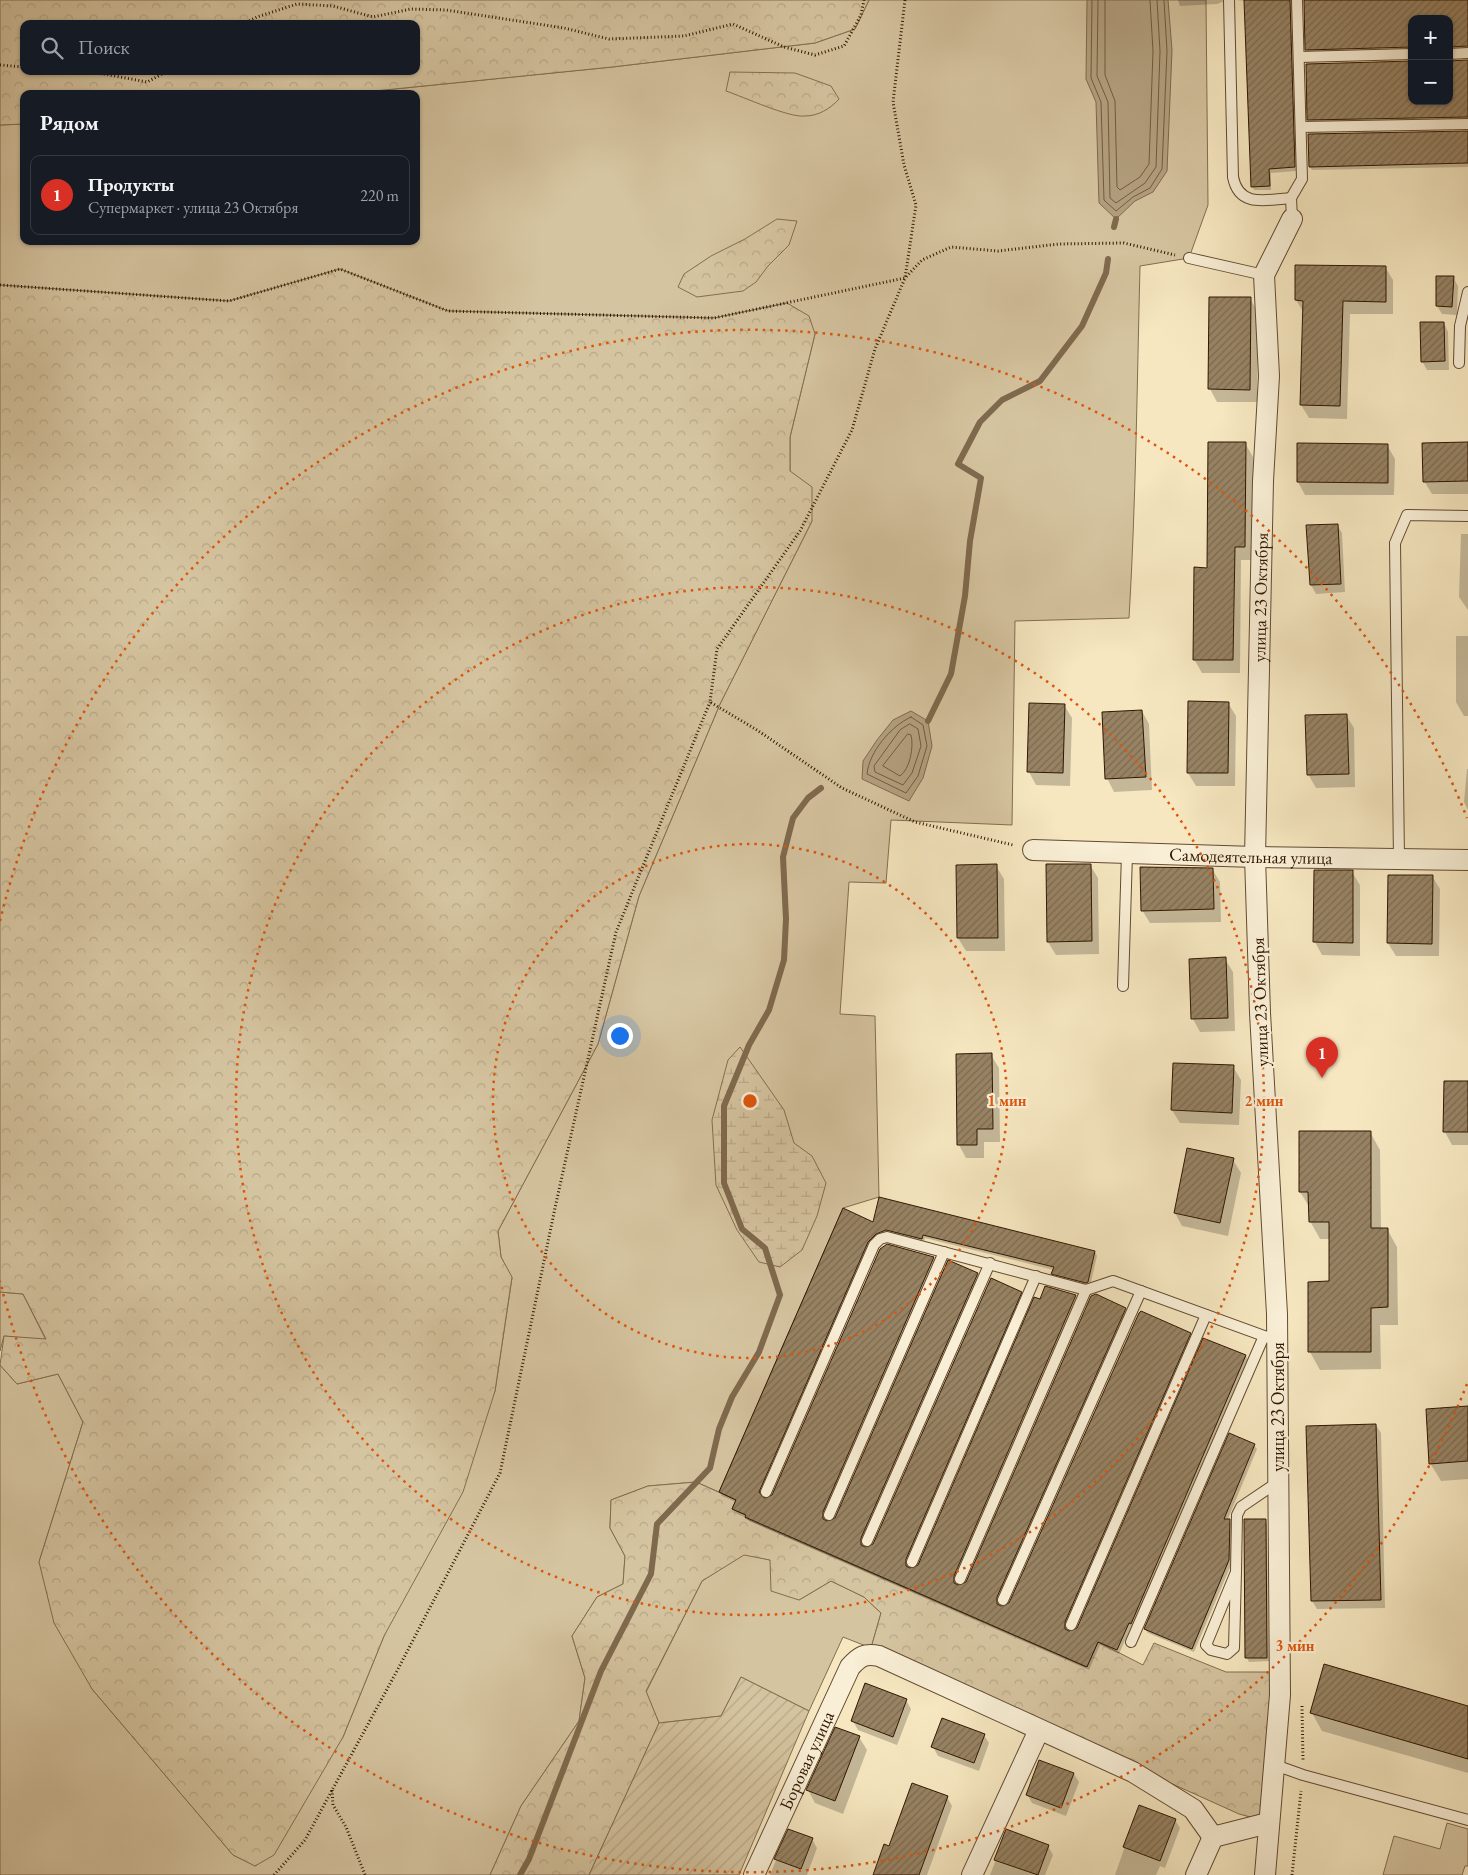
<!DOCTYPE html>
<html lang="ru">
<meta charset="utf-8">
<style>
:root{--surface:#171b24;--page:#20242c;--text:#f1f3f6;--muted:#9ea1a6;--line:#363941;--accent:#d93025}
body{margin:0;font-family:"EB Garamond",serif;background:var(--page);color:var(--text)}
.controls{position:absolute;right:15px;top:15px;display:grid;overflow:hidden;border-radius:10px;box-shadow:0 1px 4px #0004}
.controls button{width:45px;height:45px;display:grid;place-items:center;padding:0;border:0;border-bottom:1px solid var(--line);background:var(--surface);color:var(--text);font:25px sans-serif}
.you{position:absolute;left:619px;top:1035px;width:18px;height:18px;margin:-12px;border:4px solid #fff;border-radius:50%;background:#1a73e8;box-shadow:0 0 0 8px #1a73e833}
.badge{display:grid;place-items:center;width:32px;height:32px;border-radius:50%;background:var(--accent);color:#fff;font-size:16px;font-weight:700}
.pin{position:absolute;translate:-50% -41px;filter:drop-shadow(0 1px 2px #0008)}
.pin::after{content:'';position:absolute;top:26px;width:18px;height:15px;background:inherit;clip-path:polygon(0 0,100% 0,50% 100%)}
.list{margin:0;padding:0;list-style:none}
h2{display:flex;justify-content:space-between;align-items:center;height:65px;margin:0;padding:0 20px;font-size:21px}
h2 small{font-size:16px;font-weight:400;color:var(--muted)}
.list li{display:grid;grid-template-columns:32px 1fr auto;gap:15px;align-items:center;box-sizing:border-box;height:80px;margin:0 10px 10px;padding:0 10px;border:1px solid var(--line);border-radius:10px}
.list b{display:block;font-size:19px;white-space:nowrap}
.list p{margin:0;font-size:16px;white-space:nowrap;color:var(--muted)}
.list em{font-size:16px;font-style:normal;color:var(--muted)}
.icon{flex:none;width:28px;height:28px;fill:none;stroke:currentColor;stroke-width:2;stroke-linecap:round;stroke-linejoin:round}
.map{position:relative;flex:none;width:1468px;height:1875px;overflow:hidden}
.search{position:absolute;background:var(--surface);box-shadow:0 1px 4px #0004;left:20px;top:20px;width:400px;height:55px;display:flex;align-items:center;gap:12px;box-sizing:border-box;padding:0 18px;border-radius:10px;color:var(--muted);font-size:19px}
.panel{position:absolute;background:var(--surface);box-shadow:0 1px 4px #0004;left:20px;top:90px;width:400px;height:155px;border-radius:10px}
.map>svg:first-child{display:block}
.green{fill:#d5c4a0;stroke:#836e50}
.forest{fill:url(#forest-crowns);stroke:#836e50;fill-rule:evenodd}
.wetland{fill:url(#wetland-marsh);stroke:#836e50}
.garden{fill:url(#garden-furrows);stroke:#836e50}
.water{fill:#b3a07f;stroke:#7f694d}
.shadow{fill:#0003}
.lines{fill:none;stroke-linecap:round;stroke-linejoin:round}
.shore{stroke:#725c40;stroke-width:1}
.stream{stroke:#7f694d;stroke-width:6}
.building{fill:url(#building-hatch);stroke:#311701}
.service-casing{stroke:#624b31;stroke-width:12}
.minor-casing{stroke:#624b31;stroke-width:22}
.path{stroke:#311701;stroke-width:3;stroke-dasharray:1 2.5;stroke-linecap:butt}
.service{stroke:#f9efd6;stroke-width:10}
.minor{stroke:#f9efd6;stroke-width:20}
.ring{fill:none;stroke:#df560b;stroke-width:2.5;stroke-dasharray:2.5 5}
.labels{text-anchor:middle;stroke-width:4.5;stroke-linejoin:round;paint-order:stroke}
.street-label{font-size:18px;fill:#311701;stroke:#f9efd6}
.centre{fill:#df560b;stroke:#f9efd6;stroke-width:2.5}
.ring-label{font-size:15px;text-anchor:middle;font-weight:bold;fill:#df560b;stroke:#f9efd6;stroke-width:4.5;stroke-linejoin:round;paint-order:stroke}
</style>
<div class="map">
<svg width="1468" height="1875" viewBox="0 0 1468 1875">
<defs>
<pattern id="forest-crowns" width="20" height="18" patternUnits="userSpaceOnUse" patternTransform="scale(1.25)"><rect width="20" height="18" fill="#d5c4a0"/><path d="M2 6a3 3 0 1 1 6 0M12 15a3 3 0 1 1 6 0" fill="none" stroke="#b7a888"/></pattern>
<pattern id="wetland-marsh" width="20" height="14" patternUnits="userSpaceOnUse" patternTransform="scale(1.25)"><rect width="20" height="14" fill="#d5c4a0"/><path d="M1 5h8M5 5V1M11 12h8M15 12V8" fill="none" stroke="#b7a888"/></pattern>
<pattern id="garden-furrows" width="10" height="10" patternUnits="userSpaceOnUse" patternTransform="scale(1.25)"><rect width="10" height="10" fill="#d5c4a0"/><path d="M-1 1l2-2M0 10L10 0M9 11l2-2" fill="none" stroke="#b7a888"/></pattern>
<pattern id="building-hatch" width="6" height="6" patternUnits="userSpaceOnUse" patternTransform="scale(1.25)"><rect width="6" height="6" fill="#978364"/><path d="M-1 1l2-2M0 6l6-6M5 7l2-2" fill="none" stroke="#7c6a50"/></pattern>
</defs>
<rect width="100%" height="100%" fill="#f6e7c0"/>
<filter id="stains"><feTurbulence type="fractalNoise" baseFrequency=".004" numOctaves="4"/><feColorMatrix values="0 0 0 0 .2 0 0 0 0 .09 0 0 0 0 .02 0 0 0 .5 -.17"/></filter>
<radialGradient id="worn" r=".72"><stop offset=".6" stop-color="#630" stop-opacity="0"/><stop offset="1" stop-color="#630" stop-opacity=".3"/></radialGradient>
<g class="green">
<path d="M869 0H1206L1208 205 1189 258 1140 266C1137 384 1136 501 1129 618L1015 621 1012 825 891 820 886 883 849 882 840 1014 875 1016 879 1197 843 1208 719 1492 696 1482 648 1486 611 1500 610 1528 625 1556 623 1584 597 1597 572 1636 585 1678 579 1721 521 1806 490 1875H0V1365L17 1384 58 1374 83 1422 39 1562 92 1689 233 1855 256 1866 343 1737 384 1636 495 1391 512 1278 501 1257 498 1231 598 1044 639 896 720 704 812 521 790 472V437L815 334 787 303 714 318 448 311 340 269 229 301 0 285V125L24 124V241H416V94H345L612 67 815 43 855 29Z"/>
<polygon points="0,1292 23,1294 46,1340 4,1336 0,1351"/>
<polygon points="744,1554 770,1560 799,1600 831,1581 864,1597 881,1613 871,1648 843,1637 809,1711 741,1677 721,1716 659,1723 646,1692 702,1581"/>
<polygon points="1447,1823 1468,1829 1468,1866 1465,1866 1462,1875 1383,1875 1394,1836 1440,1849"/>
</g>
<g class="forest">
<path d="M0 0H869L855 29 815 43 612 67 345 94H24V124L0 125ZM24 24H416V71H24Z"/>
<path d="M730 72 795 73 831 86 839 99C830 109 818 116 805 116 789 118 744 97 726 91Z"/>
<polygon points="777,219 797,221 789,245 768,266 756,282 743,291 697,297 678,287 684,274 711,256 745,239"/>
<polygon points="340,269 448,311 714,318 787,303 809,316 815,334 790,437 790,471 812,487 812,521 720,704 639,896 598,1044 498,1231 501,1257 512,1277 495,1391 463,1492 384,1636 343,1737 274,1855 255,1866 233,1855 92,1689 54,1623 39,1562 83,1422 58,1374 17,1384 0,1365 4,1336 46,1339 23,1294 0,1292 0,285 229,301"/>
<polygon points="696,1482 736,1500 732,1509 746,1515 745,1518 1086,1667 1098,1642 1143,1665 1154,1643 1226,1672 1279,1672 1268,1822 1239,1814 871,1648 881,1613 864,1597 831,1581 799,1600 771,1591 770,1560 744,1555 702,1581 646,1691 659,1723 589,1875 490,1875 521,1806 579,1721 585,1678 572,1636 597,1597 623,1584 625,1556 610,1528 611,1500 648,1486"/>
</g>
<polygon class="wetland" points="740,1047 784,1110 794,1143 812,1156 826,1183 817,1216 802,1250 780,1267 759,1262 737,1230 716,1185 712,1120 728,1060"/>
<polygon class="garden" points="741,1677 809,1711 739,1875 589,1875 659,1723 721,1716"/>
<g class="water">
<polygon points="1087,0 1168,0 1172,50 1167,171 1153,192 1135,201 1116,219 1099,203 1096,102 1086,79"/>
<polygon points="911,711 928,721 932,746 923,778 909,801 862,779 863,761 877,740 893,720"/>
</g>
<g class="shadow">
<polygon points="1178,0 1227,0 1217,4 1180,6"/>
<polygon points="1236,0 1294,0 1292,5 1296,171 1271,173 1271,190 1254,190 1252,186 1246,1"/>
<polygon points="1304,0 1468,0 1468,50 1449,52 1449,19 1412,19 1412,51 1309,53 1307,50"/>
<polygon points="1468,61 1468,121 1311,124 1308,120 1412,101 1449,101"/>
<polygon points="1468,132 1468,167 1312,170 1310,167"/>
<polygon points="1385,267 1393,280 1393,314 1350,314 1347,419 1309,418 1301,405 1304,313 1296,300"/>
<polygon points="1453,277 1458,286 1457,315 1442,314 1437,306"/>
<polygon points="1250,299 1258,312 1257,402 1217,402 1210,389"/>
<polygon points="1444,323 1448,332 1449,370 1427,370 1422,361"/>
<polygon points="1245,443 1253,457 1252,560 1241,560 1240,673 1202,673 1194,659 1208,569"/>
<polygon points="1468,443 1468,494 1432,494 1424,481"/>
<polygon points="1387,445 1395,459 1394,495 1305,495 1298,482"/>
<polygon points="1337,525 1342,533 1345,592 1316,594 1311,585 1307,527"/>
<polygon points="1461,534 1468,534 1468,610 1459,597"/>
<polygon points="1456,636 1468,636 1468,716 1464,716 1456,702"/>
<polygon points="1228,703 1236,716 1235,786 1196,786 1188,773"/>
<polygon points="1064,705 1072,718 1070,786 1036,785 1029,772"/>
<polygon points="1142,711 1149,724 1152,790 1114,792 1107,778"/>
<polygon points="1346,715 1354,728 1355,787 1316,788 1308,774"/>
<polygon points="1467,769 1468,769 1468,810 1464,802"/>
<polygon points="1090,865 1098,878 1099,954 1056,955 1048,942"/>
<polygon points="957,866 996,866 1004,879 1005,951 966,951 958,938"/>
<polygon points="1212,869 1220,882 1221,922 1150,923 1142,910"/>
<polygon points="1315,871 1352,872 1360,885 1360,956 1322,955 1315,942"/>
<polygon points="1432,876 1440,889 1439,956 1396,956 1388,943"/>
<polygon points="1225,959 1233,972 1235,1031 1200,1032 1193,1019"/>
<polygon points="991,1055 999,1068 1000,1142 984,1142 984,1158 966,1158 959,1145"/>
<polygon points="1233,1067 1241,1080 1239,1125 1180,1123 1172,1110"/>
<polygon points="1468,1082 1468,1145 1452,1145 1445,1132"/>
<polygon points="1370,1132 1380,1150 1381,1229 1387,1229 1397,1247 1398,1325 1380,1325 1381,1369 1320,1370 1310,1352 1331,1283 1330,1239 1320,1239 1310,1221 1310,1208 1300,1192"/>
<polygon points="1233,1160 1241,1173 1228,1236 1182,1226 1175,1213"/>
<polygon points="874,1224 1095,1252 1097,1256 1090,1286 1055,1277 1052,1274 1054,1270 925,1238 924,1242 891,1234 869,1246 761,1494 764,1500 773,1496 934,1258 936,1262 824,1517 827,1523 836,1519 977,1274 979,1278 862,1543 864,1549 874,1545 1021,1293 1023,1296 907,1564 908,1568 916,1569 1040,1301 1076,1296 1078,1299 955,1581 958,1587 967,1583 1125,1309 1127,1313 998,1602 1000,1608 1010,1604 1190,1334 1192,1337 1066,1627 1069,1633 1078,1629 1204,1340 1246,1356 1248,1360 1133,1627 1131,1627 1119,1654 1100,1645 1089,1670 749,1521 747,1518 735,1513 733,1509 736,1502 722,1496 720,1492"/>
<polygon points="1468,1408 1468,1479 1441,1481 1430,1463"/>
<polygon points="1376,1425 1381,1433 1385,1608 1317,1609 1312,1601"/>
<polygon points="1254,1445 1257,1449 1227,1521 1232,1524 1231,1565 1194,1652 1148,1633 1145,1629"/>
<polygon points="1265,1520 1267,1524 1269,1661 1249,1662 1247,1658"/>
<polygon points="906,1700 911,1709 897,1745 858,1730 853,1721"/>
<polygon points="1468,1707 1468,1773 1322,1731 1312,1713"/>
<polygon points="984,1735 989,1743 979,1771 938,1756 933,1747"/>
<polygon points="859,1737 867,1750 843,1814 815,1803 808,1790"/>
<polygon points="1074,1774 1079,1782 1066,1816 1032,1803 1027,1794"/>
<polygon points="947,1797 952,1806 927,1875 874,1875 890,1848"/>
<polygon points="1139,1806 1175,1820 1180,1828 1165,1868 1160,1866 1156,1875 1115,1875"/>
<polygon points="1007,1831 1048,1846 1053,1855 1045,1875 990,1875"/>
<polygon points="812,1839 817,1848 807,1875 770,1875 776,1860"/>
</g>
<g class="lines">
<g class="shore">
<polyline points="1092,0 1091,78 1101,102 1104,200 1116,211 1133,197 1150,188 1162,169 1167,51 1164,0"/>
<polyline points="1098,0 1097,76 1108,102 1110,198 1116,203 1145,183 1156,167 1160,51 1157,0"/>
<polyline points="1105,0 1105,75 1115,101 1117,187 1120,190 1140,177 1149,164 1153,51 1150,0"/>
<path d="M911 717 923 725 927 746 918 776 906 793 867 774C869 752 891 726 911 717Z"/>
<polygon points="910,724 918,729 921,746 912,773 903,785 875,772 874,766 900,730"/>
<path d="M908 734 911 735C914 747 910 769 900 776L883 766Z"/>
</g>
<g class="stream">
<polyline points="1114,227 1116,219"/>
<polyline points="928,721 951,674 965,596 970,541 981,478 958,464 980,422 1002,400 1040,381 1082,326 1106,273 1108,259"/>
<polyline points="520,1875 529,1859 601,1671 651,1574 657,1524 710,1468 719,1429 732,1397 759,1352 780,1295 765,1248 742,1229 724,1183 724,1106 749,1045 769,1010 784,960 786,919 783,857 793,818 808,798 821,788"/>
</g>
</g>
<g class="building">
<polygon points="1244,0 1290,0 1295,167 1269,169 1270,186 1251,187"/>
<polygon points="1304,0 1468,0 1468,46 1449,47 1449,19 1412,19 1412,47 1305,50"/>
<polygon points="1468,60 1468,117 1307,120 1306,64 1412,61 1412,101 1449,101 1449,61"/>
<polygon points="1468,131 1468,163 1309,167 1308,134"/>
<polygon points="1295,265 1386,266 1386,302 1343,301 1340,406 1300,405 1303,301 1295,300"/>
<polygon points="1436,276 1454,276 1452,307 1436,306"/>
<polygon points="1209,297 1251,297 1250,390 1208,389"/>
<polygon points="1420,322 1444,322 1445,361 1421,362"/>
<polygon points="1208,442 1246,442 1245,547 1235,547 1233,660 1193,660 1194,567 1207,568"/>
<polygon points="1468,442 1468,481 1423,482 1422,443"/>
<polygon points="1297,443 1388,444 1388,483 1297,482"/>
<polygon points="1338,524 1341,584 1310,585 1306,525"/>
<polygon points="1188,701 1229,702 1228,773 1187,773"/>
<polygon points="1029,703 1065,704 1063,773 1027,772"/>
<polygon points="1142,710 1146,777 1105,779 1102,712"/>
<polygon points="1347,714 1349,774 1307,775 1305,715"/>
<polygon points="997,864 998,938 957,938 956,865"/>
<polygon points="1046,864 1091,864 1092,941 1047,942"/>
<polygon points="1140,867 1213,868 1214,909 1141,911"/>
<polygon points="1314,870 1353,870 1353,943 1313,942"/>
<polygon points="1388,875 1433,875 1432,944 1387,943"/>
<polygon points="1226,957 1228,1018 1191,1019 1189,959"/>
<polygon points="992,1053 993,1129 977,1129 977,1145 957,1145 956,1054"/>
<polygon points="1173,1063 1234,1065 1232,1113 1171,1110"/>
<polygon points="1444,1081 1468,1081 1468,1132 1443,1132"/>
<polygon points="1299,1131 1371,1131 1371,1228 1388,1228 1388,1307 1371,1308 1371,1352 1308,1352 1308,1282 1329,1281 1329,1222 1309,1222 1308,1192 1299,1192"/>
<polygon points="1187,1148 1234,1158 1220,1223 1174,1213"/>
<polygon points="879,1197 1095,1251 1088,1282 1086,1283 1051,1274 1054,1267 923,1235 922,1239 886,1230 876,1234 868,1242 759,1492 764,1498 772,1495 880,1249 887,1244 934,1257 823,1512 823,1519 827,1521 835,1518 948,1260 978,1273 861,1538 861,1545 865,1547 873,1544 991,1278 1022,1292 906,1559 906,1566 910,1568 918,1565 1034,1297 1040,1299 1045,1286 1076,1295 954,1576 954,1583 958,1585 966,1582 1091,1296 1096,1294 1126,1308 997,1597 997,1604 1001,1606 1009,1603 1139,1313 1141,1311 1191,1333 1065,1622 1065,1629 1069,1631 1077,1628 1203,1338 1246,1355 1131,1624 1129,1623 1117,1650 1098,1642 1087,1667 745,1517 746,1515 732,1509 736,1500 719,1492 843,1208 873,1222"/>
<polygon points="1468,1406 1468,1461 1429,1464 1426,1409"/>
<polygon points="1376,1424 1381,1600 1311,1601 1306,1426"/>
<polygon points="1229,1433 1255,1444 1224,1519 1230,1519 1229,1560 1192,1649 1144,1629"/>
<polygon points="1244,1519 1266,1519 1267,1658 1245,1658"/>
<polygon points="1324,1664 1468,1706 1468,1759 1310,1713"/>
<polygon points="865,1683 907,1699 893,1737 851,1721"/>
<polygon points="942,1718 985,1734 974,1763 931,1747"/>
<polygon points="835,1727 860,1736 835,1801 806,1790"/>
<polygon points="1039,1760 1074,1773 1061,1808 1026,1795"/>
<polygon points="912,1783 948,1796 919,1875 873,1875 884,1844 889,1846"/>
<polygon points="1139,1805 1176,1819 1160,1861 1123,1847"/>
<polygon points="788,1829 813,1838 801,1869 774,1859"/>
<polygon points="1006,1829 1049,1845 1038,1875 994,1860"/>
</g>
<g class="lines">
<defs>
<g id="service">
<path d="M1229 0 1233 177C1239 208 1266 200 1291 198"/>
<polyline points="1449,54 1468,53"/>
<polyline points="1299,57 1412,54"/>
<polyline points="1301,127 1468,124"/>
<polyline points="1292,219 1291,198 1302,179 1297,0"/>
<polyline points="1189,258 1264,275"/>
<polyline points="1459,363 1460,326 1468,292"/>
<polyline points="1399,859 1395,543 1407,515 1468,516"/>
<polyline points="1123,986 1127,853"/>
<polyline points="766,1492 874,1245 880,1239 887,1237 1086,1290 1113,1281 1278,1341"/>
<polyline points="829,1515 944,1252"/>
<polyline points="867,1541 990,1263"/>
<polyline points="912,1562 1036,1276"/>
<polyline points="1236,1572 1234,1648 1227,1654 1211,1650 1206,1645 1236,1572 1237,1515 1241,1507 1278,1482"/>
<polyline points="960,1579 1086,1290"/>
<polyline points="1003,1600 1141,1291"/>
<polyline points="1071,1625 1206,1315"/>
<polyline points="1131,1642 1264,1336"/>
<polyline points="1275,1765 1303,1775 1468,1820"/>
</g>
<g id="minor">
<path id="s1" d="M1033 850 1255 857 1468 860"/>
<path id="s2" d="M754 1875 850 1667C860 1656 865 1653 879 1656L1133 1772 1193 1809 1213 1837 1268 1823"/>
<polyline points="972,1875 1039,1730"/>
<polyline points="1196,1875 1213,1837"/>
<path id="s3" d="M1265 1875 1280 1695 1277 1314 1260 1013 1255 857 1263 481 1269 376 1264 275 1292 219"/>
</g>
</defs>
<use href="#service" class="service-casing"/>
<use href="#minor" class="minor-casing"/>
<g class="path">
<polyline points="905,0 893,102 904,165 916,205 905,278 875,349 852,430 800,531 717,649 710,702 757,730 842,788 915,822 1013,845"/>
<polyline points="243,24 257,17 297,4 333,6 373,17 411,9 446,10 564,28 609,39 684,36 733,24 784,47 815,55 844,46 861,15 864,0"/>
<polyline points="0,65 24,67"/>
<polyline points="69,71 104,74 147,82 168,71"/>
<polyline points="0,285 229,301 340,269 448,311 714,318 905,278 922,260 951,247 998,251 1059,244 1124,243 1175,255"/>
<polyline points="1302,1706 1303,1760"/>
<polyline points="332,1790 333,1805 346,1827 365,1875"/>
<polyline points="274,1875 305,1840 398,1669 500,1473 555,1208 616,932 710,702"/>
<polyline points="1292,1875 1301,1791"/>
</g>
<use href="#service" class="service"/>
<use href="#minor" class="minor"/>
</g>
<g class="ring">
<circle cx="750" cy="1101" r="257"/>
<circle cx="750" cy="1101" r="514"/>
<path d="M1467 1384A771 771 0 0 1 0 1281M0 921A771 771 0 0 1 1467 818"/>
</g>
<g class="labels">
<g class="street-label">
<text dy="6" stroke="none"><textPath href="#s3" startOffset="1279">улица 23 Октября</textPath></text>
<text dy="6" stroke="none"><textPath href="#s1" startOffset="218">Самодеятельная улица</textPath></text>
<text transform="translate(1260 1002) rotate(-92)" y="6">улица 23 Октября</text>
<text transform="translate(1278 1407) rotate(-90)" y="6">улица 23 Октября</text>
<text dy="6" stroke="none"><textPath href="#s2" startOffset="126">Боровая улица</textPath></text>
</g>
</g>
<circle cx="750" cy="1101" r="8" class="centre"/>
<g class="ring-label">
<text x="1007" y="1106">1 мин</text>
<text x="1264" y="1106">2 мин</text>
<text x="1295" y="1651">3 мин</text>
</g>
<rect width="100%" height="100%" filter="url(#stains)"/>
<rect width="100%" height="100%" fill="url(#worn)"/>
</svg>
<div class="controls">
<button>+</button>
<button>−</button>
</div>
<div class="you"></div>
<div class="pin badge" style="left:1322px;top:1078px">1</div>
<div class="search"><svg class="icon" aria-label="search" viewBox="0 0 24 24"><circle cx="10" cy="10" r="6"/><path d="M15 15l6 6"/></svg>Поиск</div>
<section class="panel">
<h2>Рядом<small></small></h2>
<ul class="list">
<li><span class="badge">1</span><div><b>Продукты</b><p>Супермаркет · улица 23 Октября</p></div><em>220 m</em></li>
</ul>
</section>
</div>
